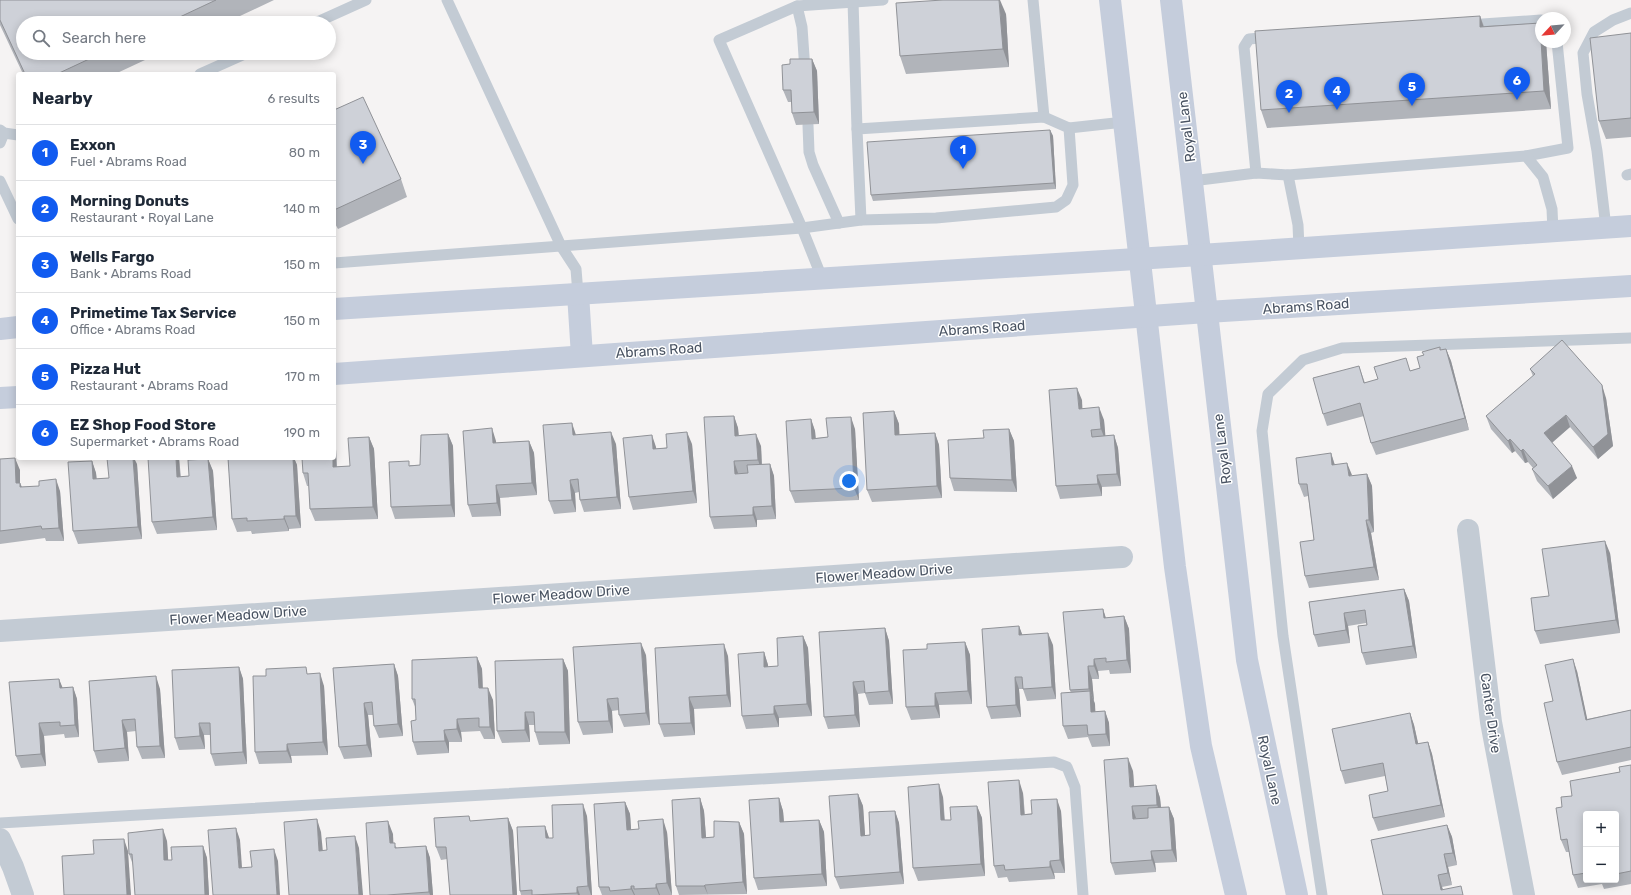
<!DOCTYPE html>
<meta charset="utf-8">
<style>
:root{--surface:#fff;--page:#f6f6f7;--text:#1f2937;--muted:#747a83;--line:#e0e1e3;--accent:#115bf0}
body{margin:0;font-family:Rubik,sans-serif;background:var(--page);color:var(--text)}
.controls{position:absolute;right:12px;bottom:12px;display:grid;overflow:hidden;border-radius:4px;box-shadow:0 2px 10px #0003}
.controls button{width:36px;height:36px;display:grid;place-items:center;padding:0;border:0;border-bottom:1px solid var(--line);background:var(--surface);color:var(--text);font:20px sans-serif}
.compass{position:absolute;left:1535px;top:12px;width:36px;height:36px;border-radius:50%;background:var(--surface);box-shadow:0 2px 10px #0003;rotate:244deg}
.you{position:absolute;left:849px;top:481px;width:14px;height:14px;margin:-10px;border:3px solid #fff;border-radius:50%;background:#1a73e8;box-shadow:0 0 0 6px #1a73e833}
.badge{display:grid;place-items:center;width:26px;height:26px;border-radius:50%;background:var(--accent);color:#fff;font-size:13px;font-weight:700}
.pin{position:absolute;translate:-50% -33px;filter:drop-shadow(0 1px 2px #0008)}
.pin::after{content:'';position:absolute;top:21px;width:14px;height:12px;background:inherit;clip-path:polygon(0 0,100% 0,50% 100%)}
.list{margin:0;padding:0;list-style:none}
h2{display:flex;justify-content:space-between;align-items:center;height:52px;margin:0;padding:0 16px;font-size:17px}
h2 small{font-size:13px;font-weight:400;color:var(--muted)}
.list li{display:grid;grid-template-columns:26px 1fr auto;gap:12px;align-items:center;box-sizing:border-box;height:56px;padding:0 16px;border-top:1px solid var(--line)}
.list b{display:block;font-size:15px;white-space:nowrap}
.list p{margin:0;font-size:13px;white-space:nowrap;color:var(--muted)}
.list em{font-size:13px;font-style:normal;color:var(--muted)}
.icon{flex:none;width:22px;height:22px;fill:none;stroke:currentColor;stroke-width:2;stroke-linecap:round;stroke-linejoin:round}
.map{position:relative;flex:none;width:1631px;height:895px;overflow:hidden}
.search{position:absolute;background:var(--surface);box-shadow:0 2px 10px #0003;left:16px;top:16px;width:320px;height:44px;display:flex;align-items:center;gap:10px;box-sizing:border-box;padding:0 14px;border-radius:22px;color:var(--muted);font-size:15px}
.panel{position:absolute;background:var(--surface);box-shadow:0 2px 10px #0003;left:16px;top:72px;width:320px;height:388px;border-radius:4px}
.map>svg:first-child{display:block}
.lines{fill:none;stroke-linecap:round;stroke-linejoin:round}
.lane{stroke:#c3cbd4;stroke-width:11}
.street{stroke:#c3cbd4;stroke-width:22}
.secondary{stroke:#c5cddc;stroke-width:22}
.wall{fill:#b1b4ba;fill-rule:evenodd}
.shaded-wall{fill:#909297}
.building{fill:#ced1d8;stroke:#909297}
.labels{text-anchor:middle;stroke-width:3;stroke-linejoin:round;paint-order:stroke}
.street-label{font-size:14px;fill:#495362;stroke:#fff}
</style>
<div class="map">
<svg width="1631" height="895" viewBox="0 0 1631 895">
<rect width="100%" height="100%" fill="#f5f3f3"/>
<g class="lines">
<g class="lane">
<polyline points="447,0 561,246 576,269 578,294"/>
<polyline points="1033,0 1044,117"/>
<polyline points="853,1 857,129"/>
<polyline points="797,6 802,27 805,71"/>
<polyline points="315,23 366,0"/>
<polyline points="1468,25 1541,20"/>
<polyline points="200,74 247,53"/>
<polygon points="1044,117 1069,128 1073,185 1066,200 1056,207 936,218 861,220 857,129"/>
<polyline points="808,125 809,152 813,165 839,223"/>
<polyline points="1069,128 1124,122"/>
<polyline points="0,130 4,133 18,135"/>
<polyline points="0,143 4,133"/>
<polyline points="1526,156 1568,148 1557,42"/>
<polyline points="1256,173 1244,47 1249,39 1271,37"/>
<polyline points="1288,175 1298,225 1299,248"/>
<polyline points="1627,175 1631,174"/>
<polyline points="0,181 18,219"/>
<polyline points="1192,181 1256,173 1288,175 1526,156 1543,177 1552,209 1553,231"/>
<polyline points="1606,228 1597,151 1587,94 1583,53 1594,32 1613,20 1631,13"/>
<polyline points="334,263 802,228 861,220"/>
<polyline points="822,278 802,228 719,40 797,6 883,0"/>
<polyline points="0,823 1054,762 1067,767 1075,787 1083,895"/>
<polyline points="1322,895 1283,636 1262,431 1268,394 1303,360 1342,348 1631,338"/>
</g>
<g class="street">
<polyline points="1468,530 1491,722 1524,895"/>
<polyline points="0,631 1122,557"/>
<polyline points="0,839 13,867 23,895"/>
</g>
<g class="secondary">
<polyline points="1110,0 1175,567 1201,746 1236,895"/>
<polyline points="1171,0 1247,660 1297,895"/>
<polyline points="578,294 582,356"/>
<polyline points="334,309 1200,255 1631,226"/>
<polyline points="0,329 18,327"/>
<polyline points="334,374 1207,312 1631,286"/>
<polyline points="0,398 18,397"/>
</g>
</g>
<g class="wall">
<polygon points="0,0 274,0 225,23 23,23 23,53 160,53 115,74 23,74 0,25"/>
<polygon points="1006,14 1009,67 906,74 900,56"/>
<polygon points="1480,16 1484,26 1540,23 1541,26 1541,42 1546,42 1551,109 1267,128 1261,110"/>
<polygon points="1631,33 1631,137 1606,139 1599,121"/>
<polygon points="812,59 817,71 819,124 796,125 792,113 792,102 788,102 783,90 790,64"/>
<polygon points="334,110 401,179 407,197 338,229 334,222"/>
<polygon points="1050,130 1053,136 1056,189 873,201 871,195"/>
<polygon points="1440,347 1441,350 1446,349 1451,361 1469,430 1376,455 1371,443 1364,416 1327,426 1323,414 1359,366 1365,383 1420,368 1424,355"/>
<polygon points="1530,369 1606,398 1613,446 1598,459 1570,427 1552,443 1577,478 1553,499 1537,481 1532,469 1533,468 1528,462 1525,463 1515,451 1512,453 1491,429 1486,416 1533,376"/>
<polygon points="1082,400 1082,409 1104,420 1105,436 1114,435 1118,448 1121,486 1102,487 1102,496 1060,499 1056,486"/>
<polygon points="894,411 899,424 899,435 935,433 939,445 942,498 872,502 867,490"/>
<polygon points="734,416 738,428 739,435 761,446 762,464 770,464 774,476 776,519 757,520 757,527 714,529 710,517"/>
<polygon points="811,419 815,431 816,438 828,437 855,429 859,500 795,503 790,491"/>
<polygon points="1009,429 1014,441 1017,492 954,491 950,478 984,438"/>
<polygon points="448,434 453,446 455,517 395,519 391,507 410,465 420,465"/>
<polygon points="576,435 616,444 621,509 584,512 580,500 579,492 575,493 576,512 554,514 549,501"/>
<polygon points="369,437 374,449 378,519 315,521 310,509 309,486 307,486 303,473 334,458 334,444 336,449 337,467 350,466"/>
<polygon points="496,441 496,443 529,441 534,453 537,495 500,498 501,516 472,517 468,505"/>
<polygon points="692,444 697,503 633,510 629,497 656,447 656,449"/>
<polygon points="1331,453 1335,465 1352,476 1367,474 1372,486 1374,532 1371,533 1379,580 1309,588 1305,576 1314,540 1308,496 1304,497 1299,484"/>
<polygon points="179,458 181,477 189,476 208,459 213,471 217,530 157,534 152,522"/>
<polygon points="228,458 294,458 297,465 301,528 289,529 289,531 252,534 251,531 237,532 232,519"/>
<polygon points="0,459 20,470 20,483 22,487 60,491 64,541 46,541 45,538 0,544"/>
<polygon points="92,461 96,473 97,479 109,478 137,464 142,539 78,544 73,531"/>
<polygon points="1610,553 1620,633 1540,644 1535,631 1549,596"/>
<polygon points="1404,589 1409,601 1417,658 1366,665 1362,653 1367,625 1366,623 1348,626 1350,643 1318,647 1314,635 1309,602"/>
<polygon points="1103,609 1106,618 1124,616 1129,629 1131,673 1110,674 1109,670 1098,671 1099,679 1092,679 1094,701 1095,704 1095,712 1105,711 1109,723 1110,746 1092,747 1088,737 1068,739 1063,726 1071,693 1070,690"/>
<polygon points="1019,626 1022,635 1053,645 1056,699 1027,701 1023,689 1019,689 1021,717 991,719 987,707"/>
<polygon points="885,628 889,641 893,704 869,705 865,693 858,694 860,727 828,729 824,717"/>
<polygon points="803,636 808,648 812,716 779,718 779,727 746,729 742,716 764,652 768,665 768,667 778,666"/>
<polygon points="965,642 970,655 972,704 939,705 940,718 911,720 906,707"/>
<polygon points="646,655 650,725 624,727 619,715 619,710 612,711 613,733 583,735 578,722"/>
<polygon points="728,656 731,707 694,709 695,735 664,737 659,724"/>
<polygon points="477,657 482,669 483,688 493,700 495,739 484,739 480,731 461,732 462,742 449,742 449,753 417,755 413,742 416,720 416,709 412,699"/>
<polygon points="563,659 568,671 570,744 539,745 535,732 535,725 529,725 530,742 502,743 497,731"/>
<polygon points="394,664 398,676 403,736 379,738 374,726 373,715 368,715 372,757 344,759 339,747 333,668"/>
<polygon points="239,667 243,679 247,764 215,766 211,754 210,735 204,735 205,749 179,750 175,738"/>
<polygon points="1577,671 1587,719 1631,710 1631,760 1562,775 1557,762 1553,701"/>
<polygon points="309,674 324,686 328,755 291,756 292,763 259,764 255,752"/>
<polygon points="59,679 62,688 73,687 77,699 79,737 65,738 64,734 44,736 46,766 21,768 16,756"/>
<polygon points="89,681 160,689 165,758 142,759 137,747 136,731 127,732 129,761 98,763 94,751"/>
<polygon points="1410,713 1414,725 1418,744 1428,742 1432,754 1445,817 1378,831 1373,818 1388,791 1385,776 1345,784 1341,771"/>
<path d="M1631 765V884L1604 889 1602 884 1578 888 1573 875 1569 852H1566L1561 840 1562 807 1572 796 1620 772ZM1586 814H1616V880H1586Z"/>
<polygon points="1133,771 1134,787 1156,785 1160,798 1161,808 1169,807 1174,819 1177,862 1155,863 1156,872 1115,875 1111,863"/>
<polygon points="1023,793 1025,814 1061,811 1065,873 1054,873 1055,879 1009,882 1007,877 998,878 994,866"/>
<polygon points="858,794 863,806 865,836 870,835 895,811 899,823 904,884 840,889 835,877"/>
<polygon points="943,797 945,820 951,820 977,806 982,818 985,876 918,881 913,868"/>
<polygon points="700,798 704,811 706,837 714,837 739,822 744,834 747,894 679,895 676,886"/>
<polygon points="779,798 783,811 784,822 819,820 824,832 827,886 758,890 754,878"/>
<polygon points="625,802 630,814 631,830 667,832 672,895 602,895 599,887"/>
<polygon points="587,816 592,895 521,895 520,891 545,826 549,838 553,838"/>
<polygon points="508,818 513,831 517,895 450,895 447,859 441,860 436,847 471,821"/>
<polygon points="1447,825 1452,837 1457,865 1448,867 1452,885 1442,887 1443,889 1383,895"/>
<polygon points="393,834 393,843 397,848 426,846 430,858 433,895 370,895"/>
<polygon points="167,841 168,860 172,860 203,846 207,858 209,895 135,895 133,865 129,854"/>
</g>
<g class="shaded-wall">
<polygon points="999,0 1000,0 1006,14 1009,67 1003,49"/>
<polygon points="1480,16 1486,34 1480,27"/>
<polygon points="1541,42 1546,42 1551,109 1544,91"/>
<polygon points="812,59 817,71 819,124 814,112"/>
<polygon points="1050,130 1053,136 1056,189 1054,183"/>
<polygon points="1446,349 1451,361 1469,430 1465,418"/>
<polygon points="1602,385 1606,398 1613,446 1598,459 1593,447"/>
<polygon points="1077,388 1082,400 1083,421 1079,409"/>
<polygon points="1099,407 1104,420 1106,442 1101,429"/>
<polygon points="894,411 899,424 900,447 895,435"/>
<polygon points="1566,415 1570,427 1548,446 1544,433"/>
<polygon points="734,416 738,428 739,448 735,436"/>
<polygon points="851,417 855,429 859,500 854,488"/>
<polygon points="811,419 815,431 816,451 812,439"/>
<polygon points="572,423 576,435 573,435"/>
<polygon points="492,428 496,441 497,455 493,443"/>
<polygon points="1009,429 1014,441 1017,492 1012,480"/>
<polygon points="611,432 616,444 621,509 617,497"/>
<polygon points="687,432 692,444 697,503 693,491"/>
<polygon points="935,433 939,445 942,498 937,486"/>
<polygon points="448,434 453,446 455,517 451,505"/>
<polygon points="756,434 761,446 762,472 758,460"/>
<polygon points="652,435 656,447 658,462 653,449"/>
<polygon points="1114,435 1118,448 1121,486 1117,474"/>
<polygon points="369,437 374,449 378,519 373,507"/>
<polygon points="1510,439 1515,451 1512,453 1508,441"/>
<polygon points="529,441 534,453 537,495 532,483"/>
<polygon points="334,444 336,449 337,479 333,467 333,458 334,458"/>
<polygon points="1523,449 1528,462 1525,463 1521,451"/>
<polygon points="1331,453 1335,466 1332,465"/>
<polygon points="15,458 20,470 20,484 20,483 25,495 16,483"/>
<polygon points="133,458 134,458 137,464 142,539 138,527"/>
<polygon points="176,458 179,458 181,489 177,477"/>
<polygon points="293,458 294,458 297,465 301,528 296,516"/>
<polygon points="208,459 213,471 217,530 213,517"/>
<polygon points="92,461 96,473 97,492 93,479"/>
<polygon points="734,461 738,473 739,486 735,474"/>
<polygon points="1347,463 1352,475 1349,476"/>
<polygon points="770,464 774,476 776,519 772,506"/>
<polygon points="1572,466 1577,478 1553,499 1548,486"/>
<polygon points="1367,474 1372,486 1374,532 1369,520"/>
<polygon points="1097,475 1102,487 1102,496 1098,484"/>
<polygon points="56,479 60,491 64,541 59,528"/>
<polygon points="570,480 575,493 576,512 572,500"/>
<polygon points="496,485 500,498 501,516 497,503"/>
<polygon points="753,507 757,520 757,527 753,515"/>
<polygon points="284,516 289,529 289,531 284,519"/>
<polygon points="1366,520 1371,533 1379,580 1374,567"/>
<polygon points="1605,541 1610,553 1620,633 1616,620"/>
<polygon points="1404,589 1409,601 1417,658 1413,646"/>
<polygon points="1103,609 1107,622 1104,618"/>
<polygon points="1344,613 1348,626 1350,643 1346,630"/>
<polygon points="1124,616 1129,629 1131,673 1127,660"/>
<polygon points="1019,626 1024,639 1019,635"/>
<polygon points="885,628 889,641 893,704 889,691"/>
<polygon points="1048,633 1053,645 1056,699 1052,687"/>
<polygon points="803,636 808,648 812,716 807,704"/>
<polygon points="965,642 970,655 972,704 968,691"/>
<polygon points="641,643 646,655 650,725 646,713"/>
<polygon points="724,644 728,656 731,707 727,695"/>
<polygon points="764,652 768,665 769,679 764,667"/>
<polygon points="477,657 482,669 483,700 479,688"/>
<polygon points="563,659 568,671 570,744 565,732"/>
<polygon points="1094,659 1098,671 1099,679 1094,666"/>
<polygon points="1573,659 1577,671 1590,732 1586,720"/>
<polygon points="394,664 398,676 403,736 398,724"/>
<polygon points="1088,666 1092,679 1094,701 1089,689"/>
<polygon points="239,667 243,679 247,764 243,752"/>
<polygon points="320,673 324,686 328,755 323,742"/>
<polygon points="156,676 160,689 165,758 160,746"/>
<polygon points="1015,677 1019,689 1021,717 1016,705"/>
<polygon points="59,679 64,691 60,688"/>
<polygon points="853,682 858,694 860,727 855,715"/>
<polygon points="73,687 77,699 79,737 75,725"/>
<polygon points="488,688 493,700 495,739 490,727"/>
<polygon points="1090,691 1095,704 1096,724 1091,712"/>
<polygon points="935,693 939,705 940,718 935,706"/>
<polygon points="689,697 694,709 695,735 691,723"/>
<polygon points="607,699 612,711 613,733 609,721"/>
<polygon points="364,703 368,715 372,757 367,745"/>
<polygon points="774,706 779,718 779,727 774,714"/>
<polygon points="1105,711 1109,723 1110,746 1106,734"/>
<polygon points="525,712 529,725 530,742 525,730"/>
<polygon points="1410,713 1414,725 1421,756 1416,744"/>
<polygon points="457,719 461,732 462,742 457,729"/>
<polygon points="122,720 127,732 129,761 125,748"/>
<polygon points="39,723 44,736 46,766 41,754"/>
<polygon points="199,723 204,735 205,749 200,736"/>
<polygon points="444,730 449,742 449,753 445,741"/>
<polygon points="1428,742 1432,754 1445,817 1441,805"/>
<polygon points="287,744 291,756 292,763 287,751"/>
<polygon points="1128,758 1133,771 1135,799 1130,787"/>
<polygon points="1019,780 1023,793 1025,827 1021,815"/>
<polygon points="939,784 943,797 945,833 941,820"/>
<polygon points="1156,785 1160,798 1162,817 1157,805"/>
<polygon points="858,794 863,806 866,848 861,836"/>
<polygon points="700,798 704,811 707,850 702,838"/>
<polygon points="779,798 783,811 785,835 780,822"/>
<polygon points="1057,799 1061,811 1065,873 1060,860"/>
<polygon points="625,802 630,814 632,842 627,830"/>
<polygon points="583,804 587,816 592,895 591,895 588,886"/>
<polygon points="977,806 982,818 985,876 981,864"/>
<polygon points="1132,806 1136,818 1133,819"/>
<polygon points="1169,807 1174,819 1177,862 1172,850"/>
<polygon points="895,811 899,823 904,884 900,872"/>
<polygon points="508,818 513,831 517,895 513,895"/>
<polygon points="317,819 321,832 324,863 319,851"/>
<polygon points="663,819 667,832 672,895 667,883"/>
<polygon points="819,820 824,832 827,886 822,874"/>
<polygon points="388,821 393,834 394,856 390,843"/>
<polygon points="739,822 744,834 747,894 743,882"/>
<polygon points="1447,825 1452,837 1457,865 1453,853"/>
<polygon points="545,826 549,838 546,838"/>
<polygon points="236,828 240,840 243,881 239,868"/>
<polygon points="163,829 167,841 169,873 164,860"/>
<polygon points="355,836 359,848 363,895 359,895"/>
<polygon points="124,839 128,851 131,895 127,895"/>
<polygon points="203,846 207,858 209,895 205,895"/>
<polygon points="426,846 430,858 433,895 430,895 429,892"/>
<polygon points="274,849 278,861 280,895 277,895"/>
<polygon points="1151,851 1155,863 1156,872 1152,860"/>
<polygon points="1444,854 1448,867 1452,885 1448,873"/>
<polygon points="1050,861 1054,873 1055,879 1050,867"/>
<polygon points="1438,875 1442,887 1444,895 1441,890"/>
<polygon points="656,884 660,895 659,895 656,888"/>
<polygon points="705,885 708,895 704,886"/>
<polygon points="631,886 635,895 634,895 631,889"/>
<polygon points="577,887 580,895 578,895 577,893"/>
</g>
<g class="building">
<polygon points="0,0 216,0 167,23 23,23 23,53 102,53 57,74 25,74 0,20"/>
<polygon points="943,0 999,0 1003,49 900,56 896,3"/>
<polygon points="1480,16 1480,27 1540,23 1544,91 1261,110 1255,31"/>
<polygon points="1631,33 1631,118 1599,121 1590,38"/>
<polygon points="790,59 812,59 814,112 792,113 791,90 783,90 782,65 790,64"/>
<polygon points="363,97 401,179 334,210 334,110"/>
<polygon points="1050,130 1054,183 871,195 867,142"/>
<polygon points="1562,340 1602,385 1608,434 1593,447 1566,415 1544,433 1572,466 1548,486 1532,469 1537,465 1523,449 1521,451 1510,439 1508,441 1486,416 1535,374 1530,369"/>
<polygon points="1440,347 1440,350 1446,349 1465,418 1371,443 1360,403 1323,414 1313,378 1359,366 1364,383 1378,379 1374,367 1406,358 1410,371 1420,368 1417,357 1424,355 1422,352"/>
<polygon points="1077,388 1079,409 1099,407 1101,429 1091,430 1092,437 1114,435 1117,474 1097,475 1098,484 1056,486 1049,390"/>
<polygon points="894,411 895,435 935,433 937,486 867,490 863,413"/>
<polygon points="734,416 735,436 756,434 758,460 734,461 735,474 748,473 747,465 770,464 772,506 753,507 753,515 710,517 704,417"/>
<polygon points="851,417 854,488 790,491 786,421 811,419 812,439 828,437 826,418"/>
<polygon points="572,423 573,435 611,432 617,497 580,500 578,479 570,480 572,500 549,501 543,425"/>
<polygon points="492,428 493,443 529,441 532,483 496,485 497,503 468,505 463,431"/>
<polygon points="1009,429 1012,480 950,478 948,440 984,438 983,430"/>
<polygon points="687,432 693,491 629,497 623,438 652,435 653,449 667,448 666,434"/>
<polygon points="448,434 451,505 391,507 389,462 409,461 409,466 420,465 421,435"/>
<polygon points="369,437 373,507 310,509 308,473 303,473 302,458 333,458 333,467 350,466 348,438"/>
<polygon points="1331,453 1332,465 1347,463 1349,476 1367,474 1369,520 1366,520 1374,567 1305,576 1300,542 1314,540 1307,484 1299,484 1296,458"/>
<polygon points="15,458 16,483 20,483 20,487 39,486 39,481 56,479 59,528 42,529 41,526 0,531 0,459"/>
<polygon points="107,458 133,458 138,527 73,531 68,462 92,461 93,479 109,478"/>
<polygon points="148,458 176,458 177,477 189,476 188,460 208,459 213,517 152,522"/>
<polygon points="228,458 293,458 296,516 284,516 284,519 247,521 247,518 232,519"/>
<polygon points="1605,541 1616,620 1535,631 1531,598 1549,596 1542,549"/>
<polygon points="1404,589 1413,646 1362,653 1358,626 1367,625 1365,610 1344,613 1346,630 1314,635 1309,602"/>
<polygon points="1103,609 1104,618 1124,616 1127,660 1106,662 1106,658 1094,659 1094,666 1088,666 1089,689 1070,690 1063,612"/>
<polygon points="1019,626 1019,635 1048,633 1052,687 1023,689 1022,677 1015,677 1016,705 987,707 982,629"/>
<polygon points="885,628 889,691 865,693 864,681 853,682 855,715 824,717 819,632"/>
<polygon points="803,636 807,704 774,706 774,714 742,716 738,654 764,652 764,667 778,666 777,638"/>
<polygon points="965,642 968,691 935,693 935,706 906,707 903,650 927,649 927,644"/>
<polygon points="641,643 646,713 619,715 618,698 607,699 609,721 578,722 573,647"/>
<polygon points="724,644 727,695 689,697 691,723 659,724 655,648"/>
<polygon points="477,657 479,688 488,688 490,727 479,727 479,718 457,719 457,729 444,730 445,741 413,742 411,721 416,720 415,699 412,699 412,660"/>
<polygon points="563,659 565,732 535,732 534,712 525,712 525,730 497,731 495,661"/>
<polygon points="1573,659 1586,720 1631,710 1631,747 1557,762 1544,703 1553,701 1545,665"/>
<polygon points="394,664 398,724 374,726 372,702 364,703 367,745 339,747 333,668"/>
<polygon points="239,667 243,752 211,754 210,723 199,723 200,736 175,738 172,670"/>
<polygon points="306,667 307,674 320,673 323,742 287,744 287,751 255,752 253,676 266,676 266,669"/>
<polygon points="156,676 160,746 137,747 135,719 122,720 125,748 94,751 89,681"/>
<polygon points="59,679 60,688 73,687 75,725 60,726 60,722 39,723 41,754 16,756 9,682"/>
<polygon points="1090,691 1091,712 1105,711 1106,734 1088,735 1087,725 1063,726 1061,693"/>
<polygon points="1410,713 1416,744 1428,742 1441,805 1373,818 1369,795 1388,791 1383,763 1341,771 1332,729"/>
<polygon points="1128,758 1130,787 1156,785 1157,805 1132,806 1133,819 1148,818 1148,808 1169,807 1172,850 1151,851 1152,860 1111,863 1104,760"/>
<polygon points="1631,765 1631,871 1616,874 1616,814 1586,814 1586,873 1573,875 1567,839 1561,840 1556,808 1562,807 1561,797 1572,796 1570,781 1620,772 1619,767"/>
<polygon points="1019,780 1021,815 1032,814 1031,800 1057,799 1060,860 1050,861 1050,867 1005,870 1004,865 994,866 988,782"/>
<polygon points="939,784 941,820 951,820 950,807 977,806 981,864 913,868 908,787"/>
<polygon points="858,794 861,836 870,835 869,812 895,811 900,872 835,877 829,796"/>
<polygon points="700,798 702,838 714,837 714,821 739,822 743,882 705,885 704,886 676,886 672,800"/>
<polygon points="779,798 780,822 819,820 822,874 754,878 749,800"/>
<polygon points="625,802 627,830 639,829 638,821 663,819 667,883 656,884 656,888 634,889 634,886 631,886 631,889 610,891 609,887 599,887 594,804"/>
<polygon points="583,804 588,886 577,887 577,893 532,895 532,890 520,891 517,827 545,826 546,838 553,838 552,805"/>
<polygon points="469,816 470,821 508,818 513,895 450,895 446,847 436,847 434,818"/>
<polygon points="317,819 319,851 327,850 326,838 355,836 359,895 289,895 284,822"/>
<polygon points="388,821 390,843 395,843 395,848 426,846 429,892 387,895 370,895 366,823"/>
<polygon points="1447,825 1453,853 1444,854 1448,873 1438,875 1441,890 1461,886 1463,895 1383,895 1371,840"/>
<polygon points="236,828 239,868 252,867 250,851 274,849 277,895 213,895 208,830"/>
<polygon points="163,829 164,860 172,860 171,847 203,846 205,895 135,895 132,854 129,854 128,833"/>
<polygon points="124,839 127,895 64,895 62,856 94,854 93,840"/>
</g>
<g class="labels">
<g class="street-label">
<text transform="translate(1186 127) rotate(-97)" y="5">Royal Lane</text>
<text transform="translate(1306 306) rotate(-4)" y="5">Abrams Road</text>
<text transform="translate(982 328) rotate(-4)" y="5">Abrams Road</text>
<text transform="translate(659 350) rotate(-4)" y="5">Abrams Road</text>
<text transform="translate(1222 449) rotate(-97)" y="5">Royal Lane</text>
<text transform="translate(884 573) rotate(-4)" y="5">Flower Meadow Drive</text>
<text transform="translate(561 594) rotate(-4)" y="5">Flower Meadow Drive</text>
<text transform="translate(238 615) rotate(-4)" y="5">Flower Meadow Drive</text>
<text transform="translate(1491 713) rotate(82)" y="5">Canter Drive</text>
<text transform="translate(1270 770) rotate(78)" y="5">Royal Lane</text>
</g>
</g>
</svg>
<div class="controls">
<button>+</button>
<button>−</button>
</div>
<svg class="compass" viewBox="-18 -18 36 36"><path d="M0-13l5 13h-10z" fill="#e53935"/><path d="M0 13l5-13h-10z" fill="#747a83"/></svg>
<div class="you"></div>
<div class="pin badge" style="left:963px;top:169px">1</div>
<div class="pin badge" style="left:1289px;top:113px">2</div>
<div class="pin badge" style="left:363px;top:164px">3</div>
<div class="pin badge" style="left:1337px;top:110px">4</div>
<div class="pin badge" style="left:1412px;top:106px">5</div>
<div class="pin badge" style="left:1517px;top:100px">6</div>
<div class="search"><svg class="icon" aria-label="search" viewBox="0 0 24 24"><circle cx="10" cy="10" r="6"/><path d="M15 15l6 6"/></svg>Search here</div>
<section class="panel">
<h2>Nearby<small>6 results</small></h2>
<ul class="list">
<li><span class="badge">1</span><div><b>Exxon</b><p>Fuel · Abrams Road</p></div><em>80 m</em></li>
<li><span class="badge">2</span><div><b>Morning Donuts</b><p>Restaurant · Royal Lane</p></div><em>140 m</em></li>
<li><span class="badge">3</span><div><b>Wells Fargo</b><p>Bank · Abrams Road</p></div><em>150 m</em></li>
<li><span class="badge">4</span><div><b>Primetime Tax Service</b><p>Office · Abrams Road</p></div><em>150 m</em></li>
<li><span class="badge">5</span><div><b>Pizza Hut</b><p>Restaurant · Abrams Road</p></div><em>170 m</em></li>
<li><span class="badge">6</span><div><b>EZ Shop Food Store</b><p>Supermarket · Abrams Road</p></div><em>190 m</em></li>
</ul>
</section>
</div>
